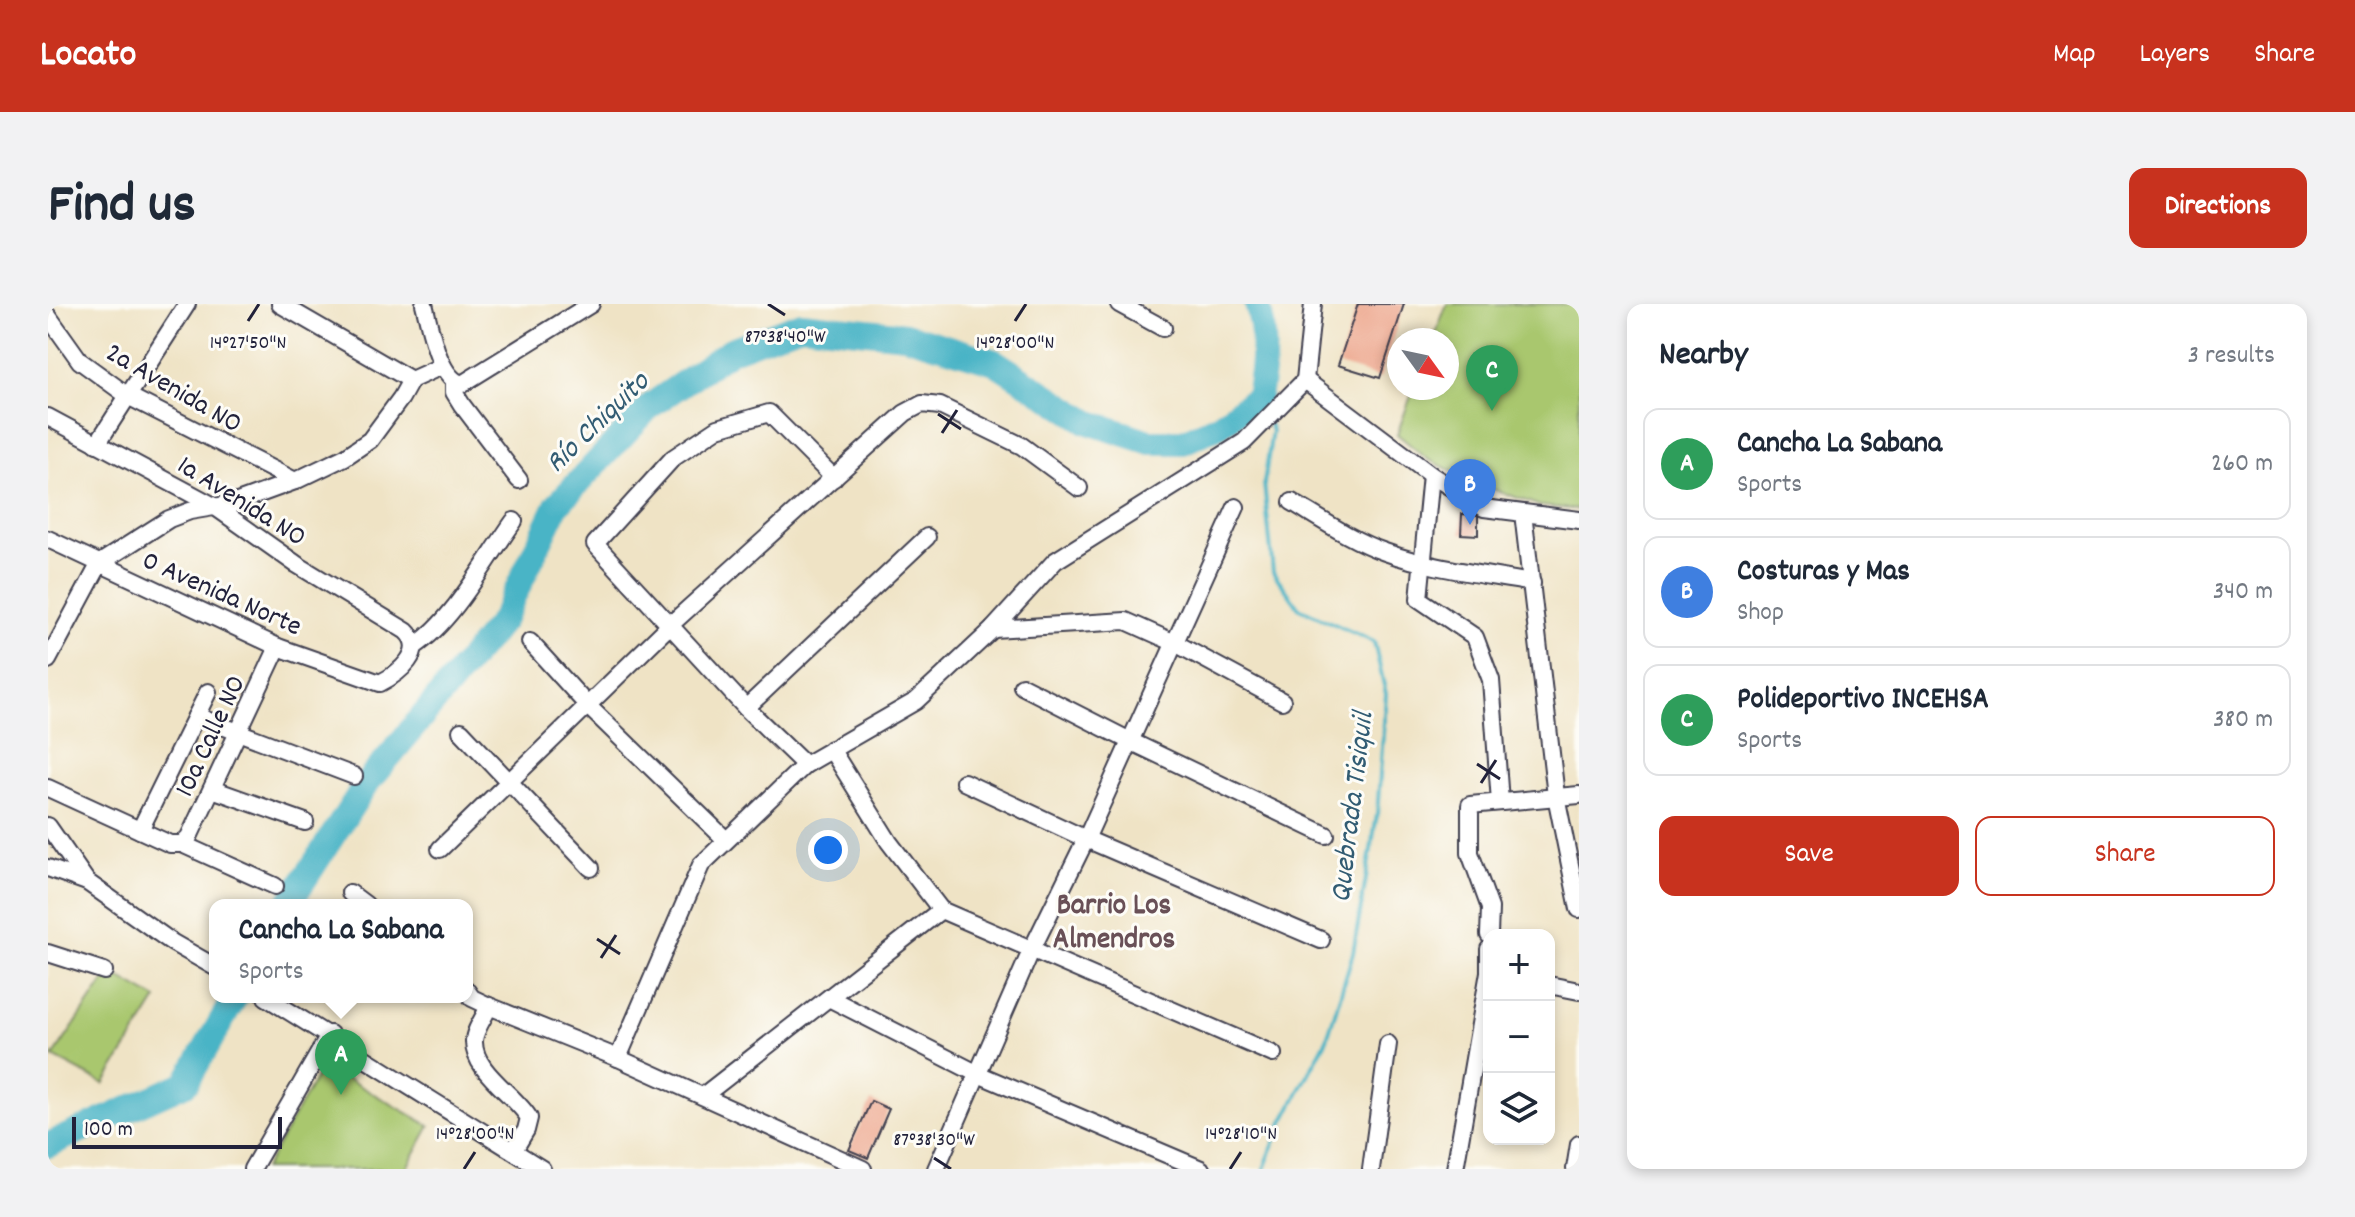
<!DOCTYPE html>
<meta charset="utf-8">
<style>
:root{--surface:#fff;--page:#f2f2f3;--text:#1f2937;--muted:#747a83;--line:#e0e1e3;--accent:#c8321e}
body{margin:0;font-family:Dekko,sans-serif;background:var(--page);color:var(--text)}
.controls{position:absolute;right:24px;bottom:24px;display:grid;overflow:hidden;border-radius:16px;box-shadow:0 4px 12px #0003}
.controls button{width:72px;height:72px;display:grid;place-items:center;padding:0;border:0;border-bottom:2px solid var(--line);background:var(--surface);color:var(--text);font:40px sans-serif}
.compass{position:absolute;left:1339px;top:24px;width:72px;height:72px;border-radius:50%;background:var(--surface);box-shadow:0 4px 12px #0003;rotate:123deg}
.scale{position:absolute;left:24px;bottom:20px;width:210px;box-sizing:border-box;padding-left:8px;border:4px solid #22223b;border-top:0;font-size:22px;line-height:28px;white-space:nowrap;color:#22223b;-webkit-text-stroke:6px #fdfcf7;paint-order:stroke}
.you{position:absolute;left:780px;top:546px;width:28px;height:28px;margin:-20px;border:6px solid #fff;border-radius:50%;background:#1a73e8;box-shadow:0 0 0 12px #1a73e833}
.badge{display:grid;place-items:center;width:52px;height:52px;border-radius:50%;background:var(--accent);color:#fff;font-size:26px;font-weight:700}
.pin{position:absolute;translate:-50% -66px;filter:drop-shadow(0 2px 4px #0008)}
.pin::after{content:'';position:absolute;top:42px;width:28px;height:24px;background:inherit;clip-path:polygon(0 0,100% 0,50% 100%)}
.popup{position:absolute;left:161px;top:595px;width:264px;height:104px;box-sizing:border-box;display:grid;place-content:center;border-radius:16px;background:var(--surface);filter:drop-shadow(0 2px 6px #0005);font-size:26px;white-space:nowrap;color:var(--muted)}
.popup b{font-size:30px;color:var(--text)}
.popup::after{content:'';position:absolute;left:50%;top:100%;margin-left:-16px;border:16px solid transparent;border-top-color:var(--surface)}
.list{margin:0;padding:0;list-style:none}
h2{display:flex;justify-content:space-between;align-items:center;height:104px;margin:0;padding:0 32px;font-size:34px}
h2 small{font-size:26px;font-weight:400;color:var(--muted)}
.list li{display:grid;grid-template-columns:52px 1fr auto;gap:24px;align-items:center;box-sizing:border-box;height:112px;margin:0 16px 16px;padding:0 16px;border:2px solid var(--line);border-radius:16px}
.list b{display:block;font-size:30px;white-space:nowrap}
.list p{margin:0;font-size:26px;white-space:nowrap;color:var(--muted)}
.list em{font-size:26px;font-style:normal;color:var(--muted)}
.actions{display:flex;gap:16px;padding:24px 32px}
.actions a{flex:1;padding:18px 0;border:2px solid var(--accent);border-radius:16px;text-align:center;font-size:28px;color:var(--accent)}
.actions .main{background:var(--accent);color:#fff}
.icon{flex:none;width:44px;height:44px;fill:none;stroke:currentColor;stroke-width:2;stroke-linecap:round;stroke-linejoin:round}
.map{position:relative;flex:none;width:1531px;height:865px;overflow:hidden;border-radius:16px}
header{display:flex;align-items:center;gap:48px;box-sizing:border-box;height:112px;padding:0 40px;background:var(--accent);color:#fff}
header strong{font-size:38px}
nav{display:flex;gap:44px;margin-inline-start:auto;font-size:28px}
.intro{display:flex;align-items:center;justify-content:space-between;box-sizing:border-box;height:192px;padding:0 48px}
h1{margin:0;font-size:56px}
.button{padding:20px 36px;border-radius:16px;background:var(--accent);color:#fff;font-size:28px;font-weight:700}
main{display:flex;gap:48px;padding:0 48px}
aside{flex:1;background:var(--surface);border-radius:16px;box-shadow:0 4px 12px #0003}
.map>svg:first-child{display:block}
.green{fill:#a9c76e;stroke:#667454;stroke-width:2}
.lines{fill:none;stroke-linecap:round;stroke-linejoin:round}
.stream{stroke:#49b4c6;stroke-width:4}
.river{stroke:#49b4c6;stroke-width:26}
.building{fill:#eda68c}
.minor-casing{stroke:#413f50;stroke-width:20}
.minor{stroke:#fff;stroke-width:16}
.ticks{fill:none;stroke:#22223b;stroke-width:3}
.labels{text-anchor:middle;stroke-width:6;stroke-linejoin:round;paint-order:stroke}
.street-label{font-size:28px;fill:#22223b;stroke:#fdfcf7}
.water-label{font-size:30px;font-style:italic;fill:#325c73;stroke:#fdfcf7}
.neighbourhood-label{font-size:30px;font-weight:bold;fill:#695057;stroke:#fdfcf7}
.ticks-label{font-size:20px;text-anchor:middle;fill:#22223b;stroke:#fdfcf7;stroke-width:6;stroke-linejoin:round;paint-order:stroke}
</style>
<header>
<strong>Locato</strong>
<nav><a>Map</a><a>Layers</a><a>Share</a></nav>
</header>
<div class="intro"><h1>Find us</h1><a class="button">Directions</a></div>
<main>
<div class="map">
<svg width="1531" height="865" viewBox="0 0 1531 865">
<rect width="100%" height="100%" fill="#fdfcf7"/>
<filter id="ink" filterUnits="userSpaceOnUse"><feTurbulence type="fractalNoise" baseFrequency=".0125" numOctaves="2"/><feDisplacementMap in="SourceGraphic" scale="16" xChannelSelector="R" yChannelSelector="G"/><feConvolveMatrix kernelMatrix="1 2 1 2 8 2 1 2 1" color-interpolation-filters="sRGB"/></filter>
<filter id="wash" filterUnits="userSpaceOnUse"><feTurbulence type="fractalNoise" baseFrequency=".006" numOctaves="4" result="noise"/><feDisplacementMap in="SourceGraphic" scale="32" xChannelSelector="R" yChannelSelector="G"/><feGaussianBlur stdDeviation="1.8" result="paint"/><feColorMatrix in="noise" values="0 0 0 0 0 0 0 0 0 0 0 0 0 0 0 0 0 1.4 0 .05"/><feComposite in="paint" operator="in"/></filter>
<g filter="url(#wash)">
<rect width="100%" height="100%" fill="#efe3c5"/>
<g class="green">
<polygon points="1399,0 1531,0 1531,206 1492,202 1431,180 1379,155 1349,130 1366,84 1399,84 1399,36 1385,36"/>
<polygon points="62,668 109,695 56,780 5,753"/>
<polygon points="275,761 382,822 358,865 216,865"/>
</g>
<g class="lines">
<g class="stream">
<polyline points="1210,93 1218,112"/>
<polyline points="1216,865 1231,826 1279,735 1305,649 1329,511 1338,390 1326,338 1251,304 1225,268 1216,179 1224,127 1221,120"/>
</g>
<g class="river">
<path d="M240 601 318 480 454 317 509 201 602 102 683 46 753 20 857 31 947 58 1040 118 1102 138H1135L1172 121 1210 93C1216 61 1219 31 1209 0"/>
<polyline points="0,841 138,779 187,693"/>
</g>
</g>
<g id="blocks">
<g class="building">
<polygon points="1310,0 1356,0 1332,74 1290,61"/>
<polygon points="1414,210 1430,211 1430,231 1413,230"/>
<polygon points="823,797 841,805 820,854 801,846"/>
</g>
</g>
</g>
<g filter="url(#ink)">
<use href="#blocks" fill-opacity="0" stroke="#413f50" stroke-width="2"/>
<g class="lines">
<defs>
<g id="minor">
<polyline points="232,0 363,76"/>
<path d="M376 0C382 22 390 74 414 80L543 0"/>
<polyline points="1071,0 1115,24"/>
<polyline points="0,12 32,57 80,92 247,177"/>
<polyline points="1257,76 1383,171 1436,204 1531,216"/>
<polyline points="406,78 406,88 414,101 471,176"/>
<path d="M0 113 166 202 248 260 358 327C380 347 350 370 332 379L230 343 0 235"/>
<polyline points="49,140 139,0"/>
<polyline points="1383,171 1371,295 1427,333 1443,376 1452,498"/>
<path d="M1244 198C1274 216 1305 237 1337 248 1384 265 1435 270 1484 279"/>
<polyline points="1475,209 1508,492 1531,605"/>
<polyline points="945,325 1078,317 1127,339 1234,397"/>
<polyline points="482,338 540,402 678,536"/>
<path d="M367 342C406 316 438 256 466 217"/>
<polyline points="0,356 52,259 121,215 142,207 184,200 247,177 297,153 322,136 353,94 363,76 394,62"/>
<polyline points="974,382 1082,437 1278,531"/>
<polyline points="698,404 879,233"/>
<polyline points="148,412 306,472"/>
<polyline points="413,427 543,564"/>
<polyline points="783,445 841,538 893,606"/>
<polyline points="757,461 698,404 547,240 625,154 670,124 721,109 786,174"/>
<polyline points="916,478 1038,535 1273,636"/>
<polyline points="0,484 122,540 134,540 227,582"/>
<polyline points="164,485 257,518"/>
<polyline points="0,522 39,578"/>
<polyline points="92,526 160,388"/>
<polyline points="134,540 141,533 230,343"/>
<polyline points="392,545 621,322 857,109 874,100 892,102 974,142 1031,184"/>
<polyline points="0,564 39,578 125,639 167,663"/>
<polyline points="302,589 318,601"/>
<polyline points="1441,631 1442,604 1422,549 1422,501 1531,491"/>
<polyline points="0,649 56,667"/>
<polyline points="1501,681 1531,687"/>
<polyline points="419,687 424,694 441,702"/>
<polyline points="218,693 494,865"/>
<polyline points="781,694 930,770 1153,865"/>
<polyline points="570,754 653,561 757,461 868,397 945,325 1007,257 1196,138 1257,76 1265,0"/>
<polyline points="655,792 893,606 1225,750"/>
<path d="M466 846 478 826 481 814C468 791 425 768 426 737 426 727 437 712 441 702L570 754 815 865"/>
<polyline points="204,865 282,730"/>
<polyline points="888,865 983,647 1038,535 1188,203"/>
<polyline points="1323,865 1340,740"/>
<polyline points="1407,865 1441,668 1441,645"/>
<polyline points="1527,865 1531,840"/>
</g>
</defs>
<use href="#minor" class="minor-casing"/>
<use href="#minor" class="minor"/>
</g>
</g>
<path class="ticks" d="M720 0 737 11M200 17 211 0M967 17 978 0M890 110 913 125M894 129 909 106M1429 460 1452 475M1433 479 1448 456M549 635 572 650M553 654 568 631M886 854 903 865M416 865 427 848M1182 865 1193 848"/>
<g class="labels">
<g class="street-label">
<text transform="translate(127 82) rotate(30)" y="10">2a Avenida NO</text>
<text transform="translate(195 195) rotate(32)" y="10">1a Avenida NO</text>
<text transform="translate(175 287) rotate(24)" y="10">0 Avenida Norte</text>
<text transform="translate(160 431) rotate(-65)" y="10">10a Calle NO</text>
</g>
<g class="water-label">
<text transform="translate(548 117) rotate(-44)" y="10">Río Chiquito</text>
<text transform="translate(1302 503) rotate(-83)" y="10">Quebrada Tisiquil</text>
</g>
<g class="neighbourhood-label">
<text x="1066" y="609">Barrio Los<tspan x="1066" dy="34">Almendros</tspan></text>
</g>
</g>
<g class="ticks-label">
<text x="737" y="38">87°38'40"W</text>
<text x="200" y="44">14°27'50"N</text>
<text x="967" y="44">14°28'00"N</text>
<text x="427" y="835">14°28'00"N</text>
<text x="1193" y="835">14°28'10"N</text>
<text x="886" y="841">87°38'30"W</text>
</g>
</svg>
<div class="controls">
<button>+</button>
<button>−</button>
<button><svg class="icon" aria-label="layers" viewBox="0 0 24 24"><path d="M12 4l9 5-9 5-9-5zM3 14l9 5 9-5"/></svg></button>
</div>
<svg class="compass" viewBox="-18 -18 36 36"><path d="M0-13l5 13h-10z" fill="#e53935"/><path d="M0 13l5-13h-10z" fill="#747a83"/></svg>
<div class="scale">100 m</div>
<div class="you"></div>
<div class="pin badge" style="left:293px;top:791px;background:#2e9e5b">A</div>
<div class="popup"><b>Cancha La Sabana</b>Sports</div>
<div class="pin badge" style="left:1422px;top:221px;background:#3f7fe0">B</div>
<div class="pin badge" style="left:1444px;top:107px;background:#2e9e5b">C</div>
</div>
<aside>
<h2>Nearby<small>3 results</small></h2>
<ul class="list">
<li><span class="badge" style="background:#2e9e5b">A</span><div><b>Cancha La Sabana</b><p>Sports</p></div><em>260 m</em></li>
<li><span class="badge" style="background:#3f7fe0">B</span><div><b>Costuras y Mas</b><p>Shop</p></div><em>340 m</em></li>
<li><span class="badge" style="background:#2e9e5b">C</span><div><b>Polideportivo INCEHSA</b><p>Sports</p></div><em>380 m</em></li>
</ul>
<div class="actions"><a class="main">Save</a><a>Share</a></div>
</aside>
</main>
